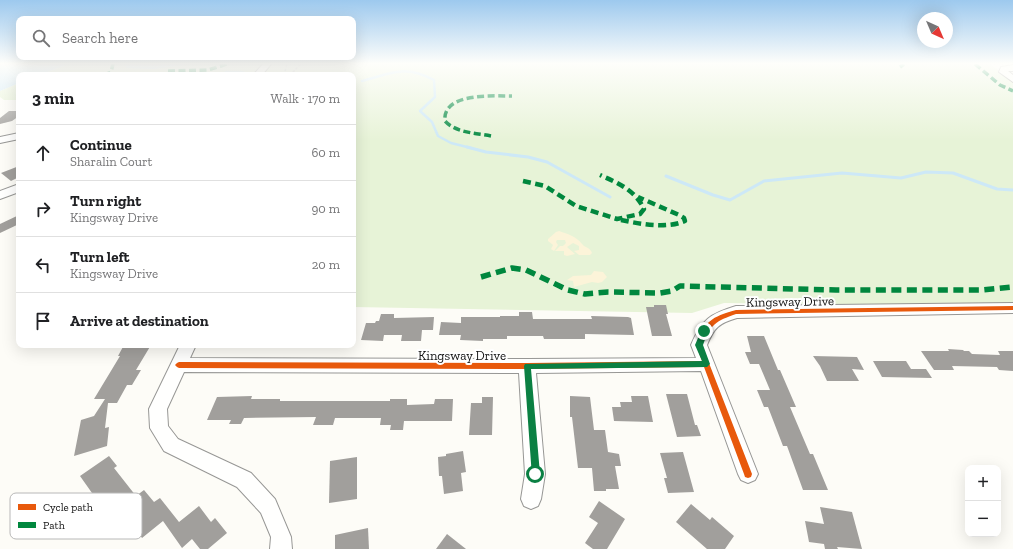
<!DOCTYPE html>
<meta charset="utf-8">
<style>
:root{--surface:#fff;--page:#f6f6f6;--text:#202124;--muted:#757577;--line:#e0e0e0}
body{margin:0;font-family:"Zilla Slab",serif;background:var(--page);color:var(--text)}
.controls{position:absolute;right:12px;bottom:12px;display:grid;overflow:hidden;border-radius:8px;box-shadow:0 4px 16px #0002}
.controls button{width:36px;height:36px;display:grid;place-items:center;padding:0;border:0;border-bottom:1px solid var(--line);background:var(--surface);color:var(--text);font:20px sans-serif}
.compass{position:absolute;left:917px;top:12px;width:36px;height:36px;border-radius:50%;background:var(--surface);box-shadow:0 4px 16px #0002;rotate:136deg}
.stop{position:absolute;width:12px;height:12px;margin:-9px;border:3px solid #0b8043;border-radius:50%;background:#fff}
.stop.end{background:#0b8043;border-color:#fff;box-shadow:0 1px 4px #0008}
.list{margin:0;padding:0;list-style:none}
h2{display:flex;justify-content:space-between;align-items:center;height:52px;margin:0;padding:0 16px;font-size:17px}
h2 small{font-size:13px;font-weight:400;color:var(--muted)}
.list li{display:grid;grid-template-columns:26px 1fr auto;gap:12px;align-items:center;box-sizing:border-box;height:56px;padding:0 16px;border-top:1px solid var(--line)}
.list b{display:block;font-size:15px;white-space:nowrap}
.list p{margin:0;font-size:13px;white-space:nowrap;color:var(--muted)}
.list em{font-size:13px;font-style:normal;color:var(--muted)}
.icon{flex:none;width:22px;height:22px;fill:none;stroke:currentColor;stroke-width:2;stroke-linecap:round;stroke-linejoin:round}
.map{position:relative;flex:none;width:1013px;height:549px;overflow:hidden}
.search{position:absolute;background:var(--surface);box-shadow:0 4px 16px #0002;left:16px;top:16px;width:340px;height:44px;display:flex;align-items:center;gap:10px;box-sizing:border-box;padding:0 14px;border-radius:8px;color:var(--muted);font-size:15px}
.panel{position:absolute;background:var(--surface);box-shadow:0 4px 16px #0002;left:16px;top:72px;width:340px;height:276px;border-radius:8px}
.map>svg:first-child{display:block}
.green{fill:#e7f3d7}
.sand{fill:#fcf4d9}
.water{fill:#cde8f7}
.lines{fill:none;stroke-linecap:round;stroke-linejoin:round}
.stream-far1{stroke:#cde8f7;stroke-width:2.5}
.stream{stroke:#cde8f7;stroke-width:3}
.building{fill:#a19f9c}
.minor-casing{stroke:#979795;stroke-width:2}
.path{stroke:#b9b9b8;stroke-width:1.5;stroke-dasharray:2.5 1.5;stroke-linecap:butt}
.minor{fill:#fffffe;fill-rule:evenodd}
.quiet-far2{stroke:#00873e;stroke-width:3.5;stroke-dasharray:7 3.5;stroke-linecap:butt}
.quiet-far1{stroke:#00873e;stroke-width:4.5;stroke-dasharray:8 4.5;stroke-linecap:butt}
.quiet{stroke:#00873e;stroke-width:5.5;stroke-dasharray:10 5.5;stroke-linecap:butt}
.cycleway-casing{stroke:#fff;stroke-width:2}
.cycleway{fill:#e8590c;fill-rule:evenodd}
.route{fill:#0b8043}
.labels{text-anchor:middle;stroke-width:4;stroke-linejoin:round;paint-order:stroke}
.street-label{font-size:13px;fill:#111;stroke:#fff}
.key{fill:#fff;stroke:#b8b8b8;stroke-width:1}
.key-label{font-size:11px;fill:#111}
</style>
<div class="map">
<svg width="1013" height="549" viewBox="0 0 1013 549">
<rect width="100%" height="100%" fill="#fdfcf7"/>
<g class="green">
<polygon points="68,64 990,64 1013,80 1013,307 724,303 692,313 353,307 353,75 40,75"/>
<polygon points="19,83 19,100 4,100 0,97 0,91"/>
</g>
<g class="sand">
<path d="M559 231C568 234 577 237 582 244 585 248 590 247 592 253L590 255H579L574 251 579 250V246L573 243 567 247 575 254 567 256 564 255V251H555L560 246H563L566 243 565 240H557L556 242 558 245 554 251 551 249 553 245 548 241V239L556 232Z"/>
<polygon points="594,271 603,272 607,277 602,282 598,283 592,282 574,287 573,281 567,280 573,276 591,275"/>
</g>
<g class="water">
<polygon points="0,64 68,64 40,75 19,75 19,83 0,91"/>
<polygon points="124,64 189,64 154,69 127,68"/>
</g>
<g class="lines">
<g class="stream-far1">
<polyline points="226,72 241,72 249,75"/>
<path d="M362 81C392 73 405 64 434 80L435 97 420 111 432 122 438 136 451 143 471 148"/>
</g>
<g class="stream">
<polyline points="467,147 486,152 528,157 547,162 610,197"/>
<polyline points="666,176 713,195 730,200 764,181 842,173 901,178 926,172 953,173 997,189 1013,190"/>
</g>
</g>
<g class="building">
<polygon points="9,111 19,111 19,116 12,121 0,124 0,118"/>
<polygon points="19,166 19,177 11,181 1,173"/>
<polygon points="19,215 19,224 0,233 0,224"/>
<polygon points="654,305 666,305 668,314 666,314 672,336 652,336 646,307 654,307"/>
<polygon points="519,312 532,312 533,319 592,319 591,316 628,317 631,318 634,335 585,334 585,339 544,339 543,336 507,336 507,339 483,339 483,341 460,340 461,335 439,335 441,322 461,323 461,317 500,317 500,316 519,316"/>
<polygon points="381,314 394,314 394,318 434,317 433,330 422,330 421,341 401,341 402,335 384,335 383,341 361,340 366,323 375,323 376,321 379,321"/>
<polygon points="747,336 764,336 778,370 780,370 796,407 790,407 810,454 813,454 828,490 803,490 787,446 783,446 768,407 764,407 757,390 770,390 759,364 750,364 745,352 751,352"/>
<polygon points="124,345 151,345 136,370 141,370 132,385 127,385 117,403 108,403 105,428 109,427 107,446 74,456 81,420 94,416 105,399 94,399 120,356 118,356"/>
<polygon points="948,349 963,350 964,351 969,351 972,354 1000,355 998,351 1013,351 1013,371 999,370 997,367 952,366 954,370 934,370 921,351 949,351"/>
<polygon points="813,356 857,357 864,370 852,369 859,381 827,381 820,366"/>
<polygon points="873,361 906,361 911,369 926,369 932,378 882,377"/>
<polygon points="666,394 687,394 695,425 697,425 701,436 677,437"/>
<polygon points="252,396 251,399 280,399 280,401 390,401 390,399 407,399 407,405 434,404 435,399 453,399 452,421 404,421 403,430 390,430 391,425 380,425 381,418 335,418 333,425 313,425 316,417 244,418 241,424 229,424 231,420 207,420 217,397"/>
<polygon points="570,396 590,397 594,430 605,430 608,452 619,454 621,466 615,466 619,489 606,489 606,491 594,491 592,468 578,468 572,417 570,417"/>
<polygon points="631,396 648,396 653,422 614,421 612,407 621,407 620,402 632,402"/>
<polygon points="482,397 493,397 492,435 469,435 471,403 482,403"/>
<polygon points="463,451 466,472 461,473 463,491 444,494 442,476 439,476 438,457 446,456 446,454"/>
<polygon points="683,452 694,492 668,493 664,478 667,478 660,453"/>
<polygon points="109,456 117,466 114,468 136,496 144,490 154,502 160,498 179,522 199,506 211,522 215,518 227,533 208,549 200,549 192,539 182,548 163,521 142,538 116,501 104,510 80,476"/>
<polygon points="357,457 357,499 329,503 330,461"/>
<polygon points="599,501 625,519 607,549 593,549 585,543 598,523 589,517"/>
<polygon points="691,504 710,520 712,517 734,536 725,549 707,549 676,522"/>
<polygon points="820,507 852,512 862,549 837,547 838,549 825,549 824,544 809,542 805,521 824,524"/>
<polygon points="368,528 369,549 335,549 335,535"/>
<polygon points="447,534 466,549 436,549"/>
</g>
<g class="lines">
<defs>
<g id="minor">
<polygon points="263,64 271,64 262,75 253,75"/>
<polygon points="1013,65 1013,71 1008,71 1013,75 1013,82 999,72 1001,67"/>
<polygon points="19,133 19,139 0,143 0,137"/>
<polygon points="19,184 19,192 0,199 0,191"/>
<path d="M1013 303V313L737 318C719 323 714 328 707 345L758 474 755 480 748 483 741 480 738 474 701 371 536 373 545 474 541 499 538 506 531 509 524 506 521 499 525 474 519 373 184 372 167 409 168 426 178 439 251 473 275 499 291 537 292 549H270L271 537 261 513 237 487 164 451 150 428 149 409 180 345H196L190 358 527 359 696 358 691 345C702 319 710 314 736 306Z"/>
</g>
</defs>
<use href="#minor" class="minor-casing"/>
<g class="path">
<polyline points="284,75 287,64"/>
<polyline points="290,75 301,64"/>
</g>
<use href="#minor" class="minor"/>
<g class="quiet-far2">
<polyline points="975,64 1000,85 1013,91"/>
<polyline points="900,67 904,64"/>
<polyline points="168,71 208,70 227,64"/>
<polyline points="104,75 111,72 113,64"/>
<path d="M491 136C476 133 456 133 445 121 442 92 494 96 512 96"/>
</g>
<g class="quiet-far1">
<path d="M523 181 545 186 576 206 617 219 640 214 644 209C635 190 618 183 600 175"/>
<path d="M621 220C641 224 666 229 685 221L684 218 679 215 638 197"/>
</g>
<polyline class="quiet" points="481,277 512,268 526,270 568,290 585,294 608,292 660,293 672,291 680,286 836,290 982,290 1013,287"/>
<defs>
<path id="cycleway" d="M1013 306V310L736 314C716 321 711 324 702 345L752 474 751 477 748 478 745 477 744 474 704 367 527 369 179 368 177 367 175 365 177 363 179 362 527 363 702 361 696 345C705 321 711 317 736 310Z"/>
</defs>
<use href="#cycleway" class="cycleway-casing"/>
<use href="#cycleway" class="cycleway"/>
</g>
<linearGradient id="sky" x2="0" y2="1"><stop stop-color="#9dc9ee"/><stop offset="0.45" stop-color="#fefefb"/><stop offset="1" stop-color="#fefefb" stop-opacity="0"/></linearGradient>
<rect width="1013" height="141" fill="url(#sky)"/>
<polygon class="route" points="704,328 708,331 703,345 710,364 707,367 531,369 540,474 538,477 535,478 532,477 524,366 525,364 702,361 695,345 701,331"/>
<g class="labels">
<g class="street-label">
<text transform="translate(790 301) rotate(-1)" y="5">Kingsway Drive</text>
<text x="462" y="360">Kingsway Drive</text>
</g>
</g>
<rect x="10" y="493" width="132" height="46" rx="6" class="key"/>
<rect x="18" y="504" width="18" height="6" fill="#e8590c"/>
<rect x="18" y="522" width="18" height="6" fill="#00873e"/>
<g class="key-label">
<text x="43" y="511">Cycle path</text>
<text x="43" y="529">Path</text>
</g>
</svg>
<div class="controls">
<button>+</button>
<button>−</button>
</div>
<svg class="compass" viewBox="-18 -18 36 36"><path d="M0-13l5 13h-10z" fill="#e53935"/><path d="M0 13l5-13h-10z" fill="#757577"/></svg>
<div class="stop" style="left:535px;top:474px"></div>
<div class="stop end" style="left:704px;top:331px"></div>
<div class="search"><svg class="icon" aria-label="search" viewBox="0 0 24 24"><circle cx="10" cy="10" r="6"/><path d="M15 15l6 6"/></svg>Search here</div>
<section class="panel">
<h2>3 min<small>Walk · 170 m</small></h2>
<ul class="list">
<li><svg class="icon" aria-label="ahead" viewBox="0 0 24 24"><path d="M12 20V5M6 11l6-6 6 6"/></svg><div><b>Continue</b><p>Sharalin Court</p></div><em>60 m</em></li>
<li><svg class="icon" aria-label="right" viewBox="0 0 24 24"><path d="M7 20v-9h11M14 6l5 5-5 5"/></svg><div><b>Turn right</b><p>Kingsway Drive</p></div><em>90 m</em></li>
<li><svg class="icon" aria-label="left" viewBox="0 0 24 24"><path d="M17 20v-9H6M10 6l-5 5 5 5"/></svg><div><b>Turn left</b><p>Kingsway Drive</p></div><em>20 m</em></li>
<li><svg class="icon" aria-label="arrive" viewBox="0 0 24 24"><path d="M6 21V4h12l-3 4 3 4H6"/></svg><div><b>Arrive at destination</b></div></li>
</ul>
</section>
</div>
